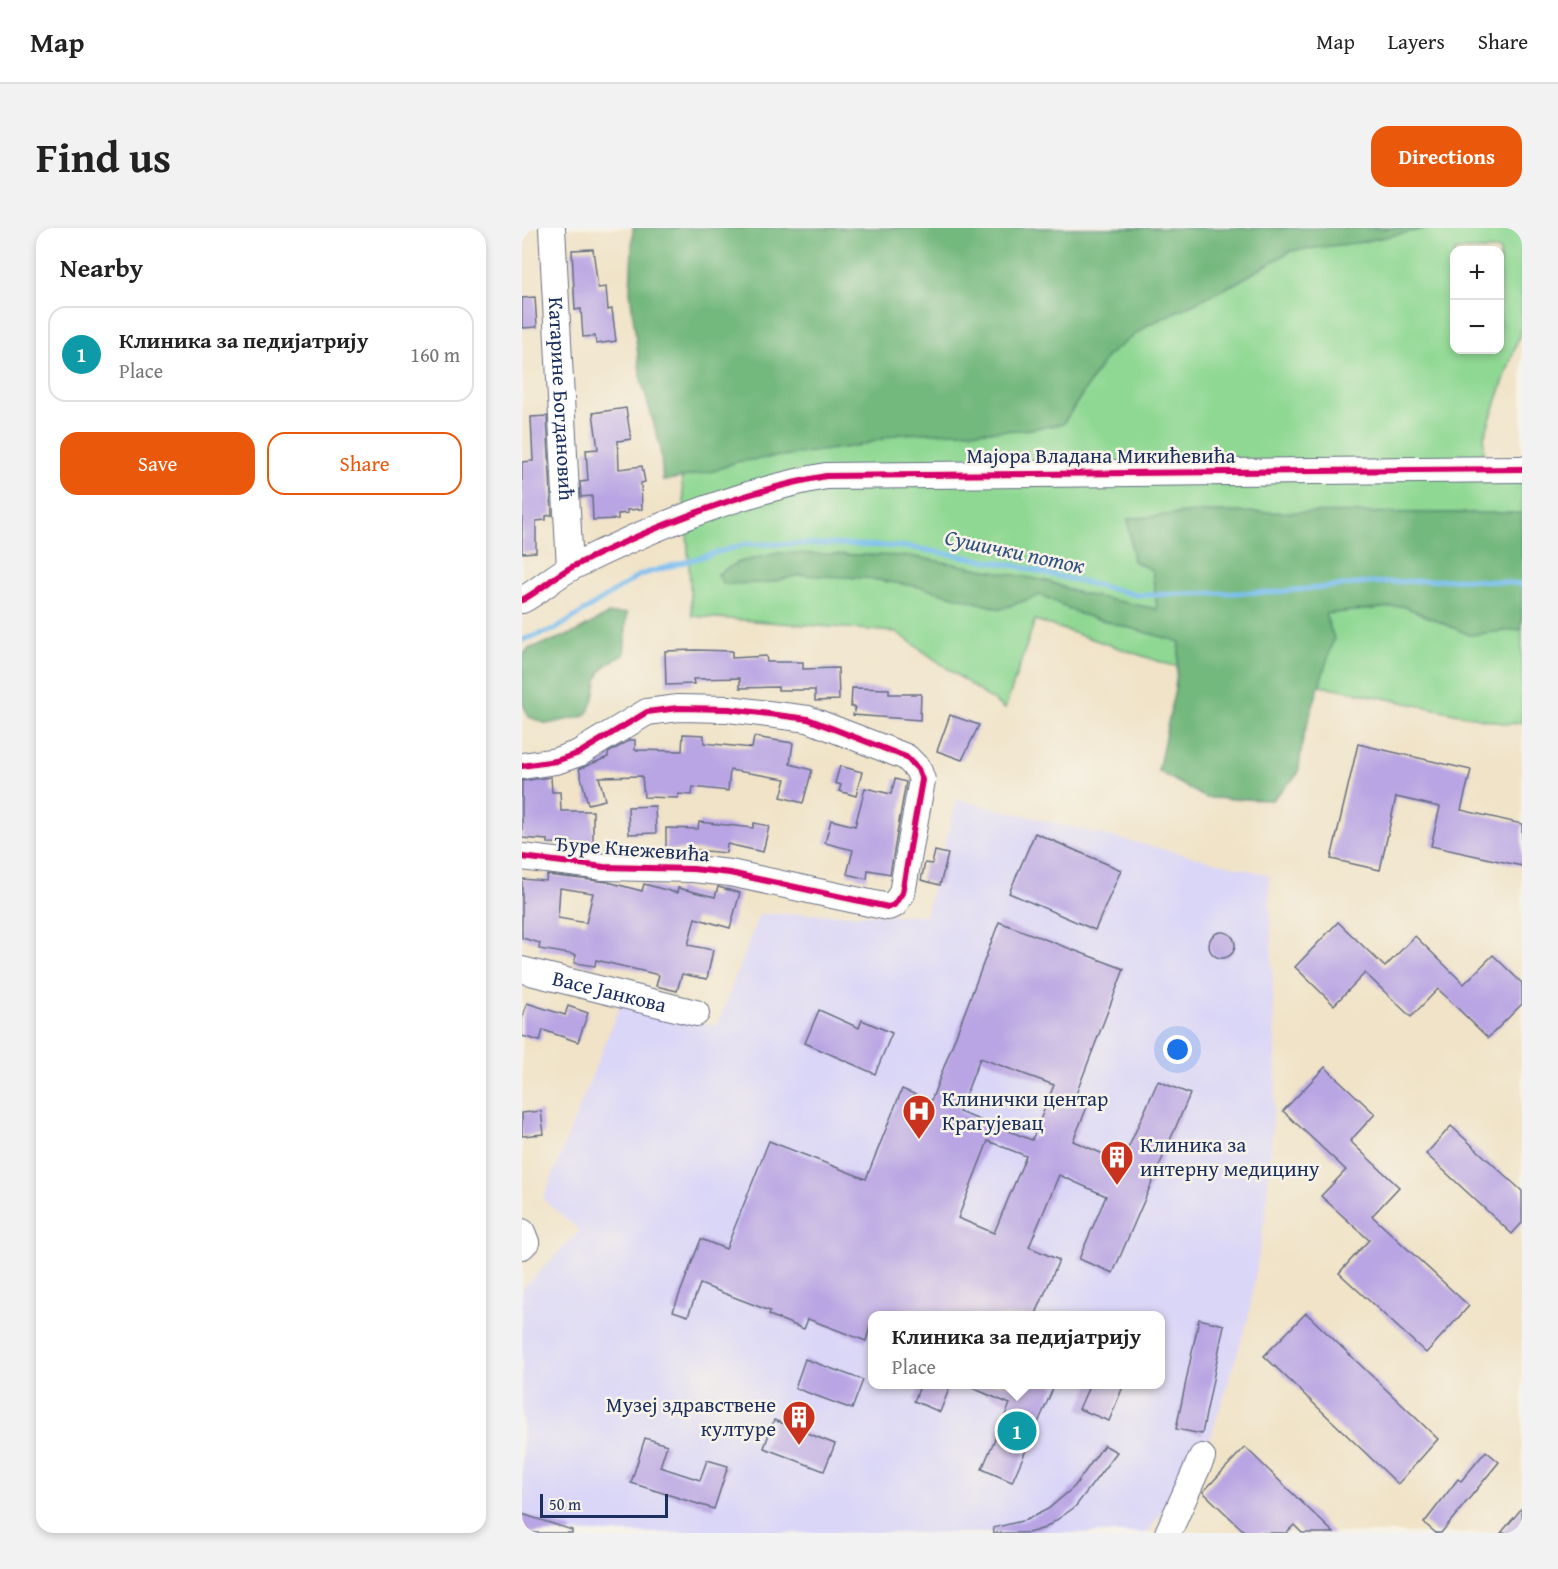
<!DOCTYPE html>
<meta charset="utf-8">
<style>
:root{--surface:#fff;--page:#f2f2f2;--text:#222;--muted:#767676;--line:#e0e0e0;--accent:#ea580c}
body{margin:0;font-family:"Gentium Book Plus",serif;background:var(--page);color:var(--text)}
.controls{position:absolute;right:18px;top:18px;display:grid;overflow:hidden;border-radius:12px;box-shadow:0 3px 9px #0003}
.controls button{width:54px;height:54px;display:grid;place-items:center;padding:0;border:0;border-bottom:2px solid var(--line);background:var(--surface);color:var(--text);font:30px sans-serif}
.scale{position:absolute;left:18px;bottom:15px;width:128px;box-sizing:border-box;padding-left:6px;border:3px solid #1b2f5e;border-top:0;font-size:16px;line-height:21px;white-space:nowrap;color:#1b2f5e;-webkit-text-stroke:4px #f7f3e8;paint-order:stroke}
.you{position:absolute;left:656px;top:822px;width:21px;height:21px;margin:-15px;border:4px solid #fff;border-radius:50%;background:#1a73e8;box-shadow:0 0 0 9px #1a73e833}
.badge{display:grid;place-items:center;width:39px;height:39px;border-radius:50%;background:var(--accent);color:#fff;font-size:20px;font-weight:700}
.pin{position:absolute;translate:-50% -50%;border:3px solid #fff;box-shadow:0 2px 6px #0006}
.popup{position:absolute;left:346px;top:1083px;width:297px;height:78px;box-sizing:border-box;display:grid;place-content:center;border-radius:12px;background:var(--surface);filter:drop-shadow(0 2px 4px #0005);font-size:20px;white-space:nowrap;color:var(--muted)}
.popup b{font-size:22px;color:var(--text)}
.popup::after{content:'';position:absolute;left:50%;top:100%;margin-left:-12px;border:12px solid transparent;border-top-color:var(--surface)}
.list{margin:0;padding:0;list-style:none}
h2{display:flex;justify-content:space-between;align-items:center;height:78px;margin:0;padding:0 24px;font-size:26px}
h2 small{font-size:20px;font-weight:400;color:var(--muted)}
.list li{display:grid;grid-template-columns:39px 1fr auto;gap:18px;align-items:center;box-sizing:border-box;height:96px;margin:0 12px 12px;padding:0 12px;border:2px solid var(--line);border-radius:18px}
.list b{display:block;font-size:22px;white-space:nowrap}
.list p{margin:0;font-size:20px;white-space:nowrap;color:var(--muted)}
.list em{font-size:20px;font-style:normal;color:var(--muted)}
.actions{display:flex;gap:12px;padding:18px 24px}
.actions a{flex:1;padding:14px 0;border:2px solid var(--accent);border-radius:18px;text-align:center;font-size:21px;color:var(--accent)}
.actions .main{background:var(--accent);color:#fff}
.map{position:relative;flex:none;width:1000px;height:1305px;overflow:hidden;border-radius:18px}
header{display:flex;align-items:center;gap:36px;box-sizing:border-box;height:84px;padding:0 30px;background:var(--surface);border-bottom:2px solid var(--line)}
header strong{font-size:28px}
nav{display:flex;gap:33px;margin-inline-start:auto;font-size:21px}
.intro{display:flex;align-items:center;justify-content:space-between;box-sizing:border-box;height:144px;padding:0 36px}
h1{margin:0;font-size:42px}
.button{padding:15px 27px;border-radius:18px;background:var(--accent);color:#fff;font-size:21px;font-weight:700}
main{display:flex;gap:36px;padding:0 36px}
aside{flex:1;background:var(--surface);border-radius:18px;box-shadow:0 3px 9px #0003}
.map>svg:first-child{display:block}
.built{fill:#dad6f7;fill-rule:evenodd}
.green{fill:#8fd893;stroke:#558478;stroke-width:1.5;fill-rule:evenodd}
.forest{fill:#73b87d;stroke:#47746e;stroke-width:1.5}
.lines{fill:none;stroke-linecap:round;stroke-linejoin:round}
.stream{stroke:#79bef0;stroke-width:5}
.building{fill:#b9a5e3;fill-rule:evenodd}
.minor-casing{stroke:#666e83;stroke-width:28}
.minor{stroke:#fff;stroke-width:26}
.cycleway-casing{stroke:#f7f3e8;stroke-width:10}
.cycleway{stroke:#d6006c;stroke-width:6}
.labels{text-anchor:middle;stroke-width:5;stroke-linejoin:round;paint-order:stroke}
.street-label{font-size:21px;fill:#1b2f5e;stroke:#f7f3e8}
.poi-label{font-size:21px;fill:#1b2f5e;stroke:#f7f3e8;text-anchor:start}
.water-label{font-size:22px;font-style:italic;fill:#325382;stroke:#f7f3e8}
</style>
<header>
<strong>Map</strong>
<nav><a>Map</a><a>Layers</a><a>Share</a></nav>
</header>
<div class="intro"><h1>Find us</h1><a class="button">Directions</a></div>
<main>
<aside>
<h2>Nearby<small></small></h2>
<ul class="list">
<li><span class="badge" style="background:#0f9aa8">1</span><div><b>Клиника за педијатрију</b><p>Place</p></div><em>160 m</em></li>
</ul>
<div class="actions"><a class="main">Save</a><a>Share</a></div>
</aside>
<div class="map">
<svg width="1000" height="1305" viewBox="0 0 1000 1305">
<rect width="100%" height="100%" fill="#f7f3e8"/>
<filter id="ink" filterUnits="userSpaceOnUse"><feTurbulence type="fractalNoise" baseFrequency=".0167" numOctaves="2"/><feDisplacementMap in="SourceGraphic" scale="12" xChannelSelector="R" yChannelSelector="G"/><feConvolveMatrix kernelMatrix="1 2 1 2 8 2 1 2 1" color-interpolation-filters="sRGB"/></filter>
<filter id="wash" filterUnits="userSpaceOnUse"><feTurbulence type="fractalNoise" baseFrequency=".008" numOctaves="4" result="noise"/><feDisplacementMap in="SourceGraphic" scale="24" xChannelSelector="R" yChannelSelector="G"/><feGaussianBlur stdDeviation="1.35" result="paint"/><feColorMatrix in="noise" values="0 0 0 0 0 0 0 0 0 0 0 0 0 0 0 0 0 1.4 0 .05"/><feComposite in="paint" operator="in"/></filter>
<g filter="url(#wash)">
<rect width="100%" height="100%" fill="#f0e3c7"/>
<path class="built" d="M435 571 747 647 754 853 744 982 726 1092 690 1205 626 1305H0V1061L58 1003 21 971 98 777 195 798 237 686 403 687ZM351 1088H639V1156H351Z"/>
<path class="green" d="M129 0H1000V100L962 209 961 252H1000V495L985 496 818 461 648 437 513 392 483 481 374 404 170 388 164 289ZM933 22H978V122H933Z"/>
<g class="forest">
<polygon points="111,0 907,0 834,15 769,23 714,55 626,97 585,128 541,196 501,202 377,206 336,218 214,234 192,243 141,253 138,218 119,151 108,63"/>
<polygon points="674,284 1000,285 1000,401 948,407 881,378 803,386 812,410 781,510 776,546 750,572 684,570 636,543 653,461 658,414 558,386 519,367 479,381 398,359 343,350 278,347 245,355 202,356 195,346 217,334 257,325 388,328 525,353 557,365 635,381 630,342 611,333 606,291"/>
<path d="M105 385 102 427C61 445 84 459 63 488L25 496 7 489 0 474V429L6 421 52 405 86 386Z"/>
</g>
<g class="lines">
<polyline class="stream" points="0,412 34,401 118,347 224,316 315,316 386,319 490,337 615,367 754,364 845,355 943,351 1000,356"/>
</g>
<g id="blocks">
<g class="building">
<polygon points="71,21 76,60 84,59 86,82 90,81 94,113 74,116 73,108 61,109 59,81 53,82 50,22"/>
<polygon points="13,69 15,99 0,100 0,70"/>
<polygon points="104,180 109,211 96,213 97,241 120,238 123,254 119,255 120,281 105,282 106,285 96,286 96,291 71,292 70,268 59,269 58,254 66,253 64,222 76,221 71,185"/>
<polygon points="25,188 30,287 24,288 24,292 14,293 14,324 0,325 0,234 11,233 9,189"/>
<polygon points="174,422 210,423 210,430 244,428 245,434 281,434 281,441 316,440 317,472 293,473 293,462 256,462 256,459 218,460 218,450 171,451 172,456 144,457 143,423"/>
<polygon points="330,460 367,461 367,466 399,466 398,492 331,487 333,479 329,479"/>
<polygon points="428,487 457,497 440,532 415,523"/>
<polygon points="161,506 182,507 182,515 230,520 232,509 271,515 268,536 290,542 281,575 259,569 264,551 208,542 206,563 171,559 170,567 156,566 156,570 122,569 120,548 77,549 83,572 66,576 57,541 86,529 86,525 108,512 113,512 113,522 160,523"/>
<polygon points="836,516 949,542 939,582 1000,596 1000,638 909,618 918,579 874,569 858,642 809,631"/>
<polygon points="318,538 340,544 334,568 317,563 319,557 313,555"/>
<polygon points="29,549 30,564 38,564 39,583 71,583 71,616 26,615 26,612 0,610 0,553"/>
<polygon points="373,551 384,554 368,646 346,642 345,651 325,646 331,622 303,615 309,592 333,598 343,560 369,566"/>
<polygon points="133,578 134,605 107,606 106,579"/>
<polygon points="177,594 231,600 232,595 247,598 241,624 205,616 204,625 164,621 144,622 144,600 176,601"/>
<polygon points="513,605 599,642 573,702 487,665"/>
<polygon points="413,623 426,626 418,657 399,652 403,635 410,636"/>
<path d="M25 647 86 654 120 663 122 656 155 665 156 660 193 669 196 659 218 665 208 700 173 690 166 717 191 722 185 751 160 746 155 763 134 758 137 747 74 732 73 738 52 735 54 727 17 721 18 715 0 710V651L24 653ZM38 660 71 665 64 695 36 690Z"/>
<path d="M477 694 602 741 554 866 568 872 551 913 600 934 636 853 668 866 591 1045 557 1031 584 968 537 947 507 1019 537 1032 513 1088H351L344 1113 286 1091 282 1101 247 1087 248 1083 178 1056 166 1088 151 1083 179 1011 204 1021 247 913 344 951 380 861 409 873ZM458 830 532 857 510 912 437 884ZM466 913 504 928 472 1005 436 990Z"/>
<polygon points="816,694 863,739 893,708 942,756 971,727 1000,755 1000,776 966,810 916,761 889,789 843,745 812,777 773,739"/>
<circle cx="700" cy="717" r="13"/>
<polygon points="5,775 43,787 46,778 66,785 56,814 21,802 18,813 0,808 0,791"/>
<polygon points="297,782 337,800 340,792 370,805 353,846 283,815"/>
<polygon points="803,839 853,886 828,913 877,959 850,988 947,1078 904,1125 817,1045 847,1012 799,968 824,942 761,883"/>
<polygon points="19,883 22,906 0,908 0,885"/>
<polygon points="929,898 1000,963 1000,995 990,1006 904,926"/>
<polygon points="784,1085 916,1211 876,1256 742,1128"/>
<polygon points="677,1091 702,1097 680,1206 654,1201"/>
<polygon points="283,1131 341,1152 330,1181 273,1160"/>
<polygon points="399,1156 429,1156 418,1184 392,1173"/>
<polygon points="441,1156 533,1156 490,1254 460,1241 488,1176"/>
<polygon points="568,1156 602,1156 587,1193 557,1181"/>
<polygon points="252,1192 313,1216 302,1243 242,1220"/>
<polygon points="123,1210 145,1217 138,1239 178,1252 185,1232 206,1238 192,1281 109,1255"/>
<polygon points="582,1217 595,1224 553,1279 523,1300 506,1305 472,1305 471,1300 504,1292 526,1281 552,1259"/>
<polygon points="723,1219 768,1263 812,1305 780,1305 772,1297 764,1305 724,1305 681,1264"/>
<polygon points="964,1223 977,1234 919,1305 914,1305 902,1295 936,1251 939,1253"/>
<polygon points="1000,1280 1000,1305 979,1305"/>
<polygon points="0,1286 50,1302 50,1305 0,1305"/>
</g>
</g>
</g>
<g filter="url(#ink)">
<use href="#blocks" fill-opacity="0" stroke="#666e83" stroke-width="1.5"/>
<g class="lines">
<defs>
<g id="minor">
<path id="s1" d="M30 0 48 340"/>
<path d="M0 372C18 363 32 348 50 339 130 299 216 264 304 248L1000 241"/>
<polyline points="0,538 34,533 57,525 125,484 156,480 207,481 286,491 384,529 396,541 400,552 380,665 372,677 366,679 208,645 171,641 82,639 0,629"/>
<path id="s2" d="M0 742 174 785"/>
<polyline points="0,1004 4,1014 0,1018"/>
<polyline points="646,1305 680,1229"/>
</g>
</defs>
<use href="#minor" class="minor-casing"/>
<use href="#minor" class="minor"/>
<defs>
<g id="cycleway">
<path d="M0 372C18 363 32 348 50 339 130 299 216 264 304 248L1000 241"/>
<polyline points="0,538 34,533 57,525 125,484 156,480 207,481 286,491 384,529 396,541 400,552 380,665 372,677 366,679 208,645 171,641 82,639 0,629"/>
</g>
</defs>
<use href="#cycleway" class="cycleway-casing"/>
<use href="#cycleway" class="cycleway"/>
</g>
</g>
<defs>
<symbol id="hospital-pin" viewBox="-11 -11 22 30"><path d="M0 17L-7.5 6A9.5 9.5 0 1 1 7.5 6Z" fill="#c8321e" stroke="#f7f3e8"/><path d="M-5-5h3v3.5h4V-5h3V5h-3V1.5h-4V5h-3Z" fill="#fff"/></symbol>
<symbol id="building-pin" viewBox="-11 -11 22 30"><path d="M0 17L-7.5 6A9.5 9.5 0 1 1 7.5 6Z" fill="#c8321e" stroke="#f7f3e8"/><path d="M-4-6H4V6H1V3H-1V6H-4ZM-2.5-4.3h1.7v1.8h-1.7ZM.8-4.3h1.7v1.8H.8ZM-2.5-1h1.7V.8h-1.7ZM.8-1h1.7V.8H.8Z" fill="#fff"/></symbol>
</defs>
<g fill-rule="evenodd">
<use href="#hospital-pin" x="378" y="864" width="38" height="52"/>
<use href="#building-pin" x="576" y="910" width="38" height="52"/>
<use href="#building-pin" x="258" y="1170" width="38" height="52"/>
</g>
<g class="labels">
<g class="street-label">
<text dy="7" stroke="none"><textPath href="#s1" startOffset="171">Катарине Богдановић</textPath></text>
<text x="579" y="235">Мајора Владана Микићевића</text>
<text transform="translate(110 621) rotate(4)" y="7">Ђуре Кнежевића</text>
<text dy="7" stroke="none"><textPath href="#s2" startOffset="90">Васе Јанкова</textPath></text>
</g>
<g class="poi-label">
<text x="420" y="878">Клинички центар<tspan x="420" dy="24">Крагујевац</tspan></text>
<text x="618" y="924">Клиника за<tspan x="618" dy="24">интерну медицину</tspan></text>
<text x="254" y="1184" text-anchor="end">Музеј здравствене<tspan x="254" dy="24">културе</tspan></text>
</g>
<g class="water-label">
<text transform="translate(493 323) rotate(12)" y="8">Сушички поток</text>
</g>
</g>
</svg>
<div class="controls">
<button>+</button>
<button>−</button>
</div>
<div class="scale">50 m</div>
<div class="you"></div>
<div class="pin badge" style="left:495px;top:1203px;background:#0f9aa8">1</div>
<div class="popup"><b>Клиника за педијатрију</b>Place</div>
</div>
</main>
